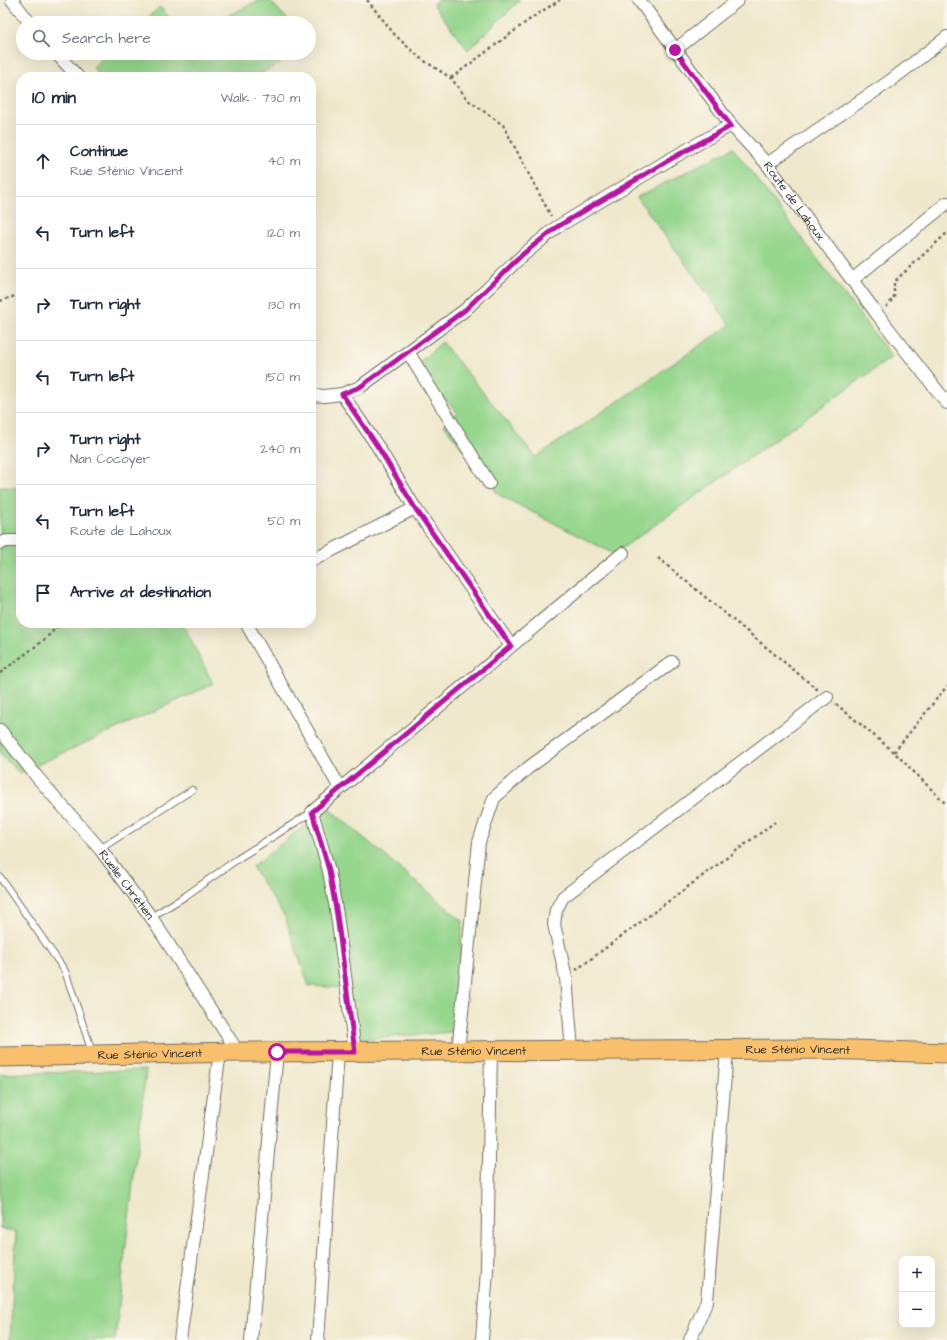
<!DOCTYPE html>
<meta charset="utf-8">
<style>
:root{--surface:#fff;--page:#f2f2f3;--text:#1f2937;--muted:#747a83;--line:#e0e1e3}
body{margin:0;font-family:"Architects Daughter",sans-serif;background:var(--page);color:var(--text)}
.controls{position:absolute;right:12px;bottom:12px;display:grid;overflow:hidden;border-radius:8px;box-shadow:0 4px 16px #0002}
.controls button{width:36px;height:36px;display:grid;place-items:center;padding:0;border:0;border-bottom:1px solid var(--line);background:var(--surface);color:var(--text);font:20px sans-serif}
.stop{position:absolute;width:12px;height:12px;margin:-9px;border:3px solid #b5179e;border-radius:50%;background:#fff}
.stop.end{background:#b5179e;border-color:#fff;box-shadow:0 1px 4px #0008}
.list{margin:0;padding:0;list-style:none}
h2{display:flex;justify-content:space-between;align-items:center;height:52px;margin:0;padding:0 16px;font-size:17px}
h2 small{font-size:13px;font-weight:400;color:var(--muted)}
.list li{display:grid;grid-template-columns:26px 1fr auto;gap:12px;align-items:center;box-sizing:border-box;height:72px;padding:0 16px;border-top:1px solid var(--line)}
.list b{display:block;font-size:15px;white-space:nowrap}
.list p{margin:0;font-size:13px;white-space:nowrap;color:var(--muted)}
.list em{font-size:13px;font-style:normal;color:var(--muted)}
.icon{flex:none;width:22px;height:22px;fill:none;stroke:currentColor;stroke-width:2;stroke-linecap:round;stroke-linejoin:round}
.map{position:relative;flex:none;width:947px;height:1340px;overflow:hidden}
.search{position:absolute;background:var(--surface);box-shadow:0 4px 16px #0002;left:16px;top:16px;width:300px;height:44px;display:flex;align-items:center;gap:10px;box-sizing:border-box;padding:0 14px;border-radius:22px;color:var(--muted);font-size:15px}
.panel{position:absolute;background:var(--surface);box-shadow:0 4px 16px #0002;left:16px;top:72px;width:300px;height:556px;border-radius:16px}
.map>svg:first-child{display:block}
.green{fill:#96d68d;stroke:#60805c}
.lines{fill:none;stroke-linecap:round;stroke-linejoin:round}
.lane-casing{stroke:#706d63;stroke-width:8}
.street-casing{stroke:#706d63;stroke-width:14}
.primary-casing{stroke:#706d63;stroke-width:21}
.path{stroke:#706d63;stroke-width:2.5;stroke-dasharray:3 3;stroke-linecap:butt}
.lane{stroke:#fff;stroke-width:6}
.street{stroke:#fff;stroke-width:12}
.primary{stroke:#f8bf6c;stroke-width:19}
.route{stroke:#b5179e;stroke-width:5}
.labels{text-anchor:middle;stroke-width:3.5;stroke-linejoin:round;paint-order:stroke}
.street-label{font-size:12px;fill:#2b2b2b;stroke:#fbf7ec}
</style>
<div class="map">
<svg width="947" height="1340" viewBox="0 0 947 1340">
<rect width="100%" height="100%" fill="#fbf7ec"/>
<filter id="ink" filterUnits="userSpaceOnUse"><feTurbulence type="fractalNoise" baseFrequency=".025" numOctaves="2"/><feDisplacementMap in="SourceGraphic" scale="8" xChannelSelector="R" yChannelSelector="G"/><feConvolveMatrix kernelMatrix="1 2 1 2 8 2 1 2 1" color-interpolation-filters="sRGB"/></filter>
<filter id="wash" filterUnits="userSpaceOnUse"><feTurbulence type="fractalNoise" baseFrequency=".012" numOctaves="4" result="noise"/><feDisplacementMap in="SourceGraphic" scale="16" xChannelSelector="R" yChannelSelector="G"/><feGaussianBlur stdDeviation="0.9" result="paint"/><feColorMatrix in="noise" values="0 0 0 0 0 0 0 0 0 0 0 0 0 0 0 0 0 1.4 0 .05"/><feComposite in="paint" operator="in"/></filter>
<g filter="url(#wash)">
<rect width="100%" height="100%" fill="#efe8cc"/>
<g class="green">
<polygon points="260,0 269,0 291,23 213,23"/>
<polygon points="438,0 520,0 468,50 433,4"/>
<polygon points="160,7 174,23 142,23"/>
<polygon points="108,53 299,53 254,77 100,77 93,67"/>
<polygon points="733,148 892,357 614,554 499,495 444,425 457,412 415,366 442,342 536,457 730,325 637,197"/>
<polygon points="0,487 21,488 21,623 178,623 186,630 213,684 20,773 0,754"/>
<polygon points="328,808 463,921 453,1032 351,1040 346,988 309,986 285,917 252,867 310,821"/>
<polygon points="146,1070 115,1340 10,1340 16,1232 0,1228 0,1074"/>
</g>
</g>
<g filter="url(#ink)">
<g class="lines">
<defs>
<g id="lane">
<polyline points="100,849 192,790"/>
<polyline points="0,877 65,971 92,1052"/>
<polyline points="151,917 184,897 239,858 312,812"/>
</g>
<g id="street">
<polyline points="12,0 30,23"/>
<path id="s1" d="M639 0 731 125 767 164 877 314 947 403"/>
<polyline points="675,50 738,0"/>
<polyline points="56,53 78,77"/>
<polyline points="767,164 890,81 947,37"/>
<polyline points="852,280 947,203"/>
<polyline points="408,352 489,483"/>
<polyline points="342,394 378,447 415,508 511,646"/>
<polyline points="311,395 324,396 342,394 360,387 465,310 523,255 557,227 669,160 731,125"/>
<polyline points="0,543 7,541 21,541"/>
<polyline points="311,561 415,508"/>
<polyline points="246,623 340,788"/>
<path id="s2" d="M0 730 37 777 100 849 151 917 238 1052"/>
<polyline points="572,1050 566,978 554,924 556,910 563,897 827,697"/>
<polyline points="355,1052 337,915 329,871 312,812 623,553"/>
<polyline points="458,1052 479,842 494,798 528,768 672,662"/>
<polyline points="180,1340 220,1052"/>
<polyline points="251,1340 277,1052"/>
<polyline points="318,1340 338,1052"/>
<polyline points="482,1340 487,1270 491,1052"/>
<polyline points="690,1340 707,1301 727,1050"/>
</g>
<g id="primary">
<path id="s3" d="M0 1057 238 1052 822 1049 947 1053"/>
</g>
</defs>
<use href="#lane" class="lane-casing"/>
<use href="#street" class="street-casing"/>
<use href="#primary" class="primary-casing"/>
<g class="path">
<polyline points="367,0 395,35 420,58 451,78 468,100 503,125 551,216"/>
<polyline points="451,78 533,17 560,0"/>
<polyline points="0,301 21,294"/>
<polyline points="886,307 894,298 894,283 897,279 947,233"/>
<polyline points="658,558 818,690"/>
<polyline points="0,673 44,640 61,623"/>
<polyline points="836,704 894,752 947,805"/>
<polyline points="894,752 947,686"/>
<polyline points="576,970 775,822"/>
</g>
<use href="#lane" class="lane"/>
<use href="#street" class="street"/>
<use href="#primary" class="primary"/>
</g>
</g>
<g class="lines" filter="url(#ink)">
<polyline class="route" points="277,1052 355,1052 337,915 329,870 312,812 511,646 415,508 378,447 342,394 360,387 465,310 523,254 557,227 669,160 731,126 675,50"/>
</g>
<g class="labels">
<g class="street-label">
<text dy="4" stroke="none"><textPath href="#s1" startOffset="254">Route de Lahoux</textPath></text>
<text dy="4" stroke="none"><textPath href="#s2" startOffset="200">Ruelle Chrétien</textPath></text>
<text dy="4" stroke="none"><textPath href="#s3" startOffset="798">Rue Sténio Vincent</textPath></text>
<text dy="4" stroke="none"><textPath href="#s3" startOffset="474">Rue Sténio Vincent</textPath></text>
<text dy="4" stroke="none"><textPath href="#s3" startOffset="150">Rue Sténio Vincent</textPath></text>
</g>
</g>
</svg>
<div class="controls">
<button>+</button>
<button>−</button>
</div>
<div class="stop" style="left:277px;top:1052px"></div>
<div class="stop end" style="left:675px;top:50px"></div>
<div class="search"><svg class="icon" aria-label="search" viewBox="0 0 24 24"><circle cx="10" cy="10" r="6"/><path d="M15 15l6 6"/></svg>Search here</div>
<section class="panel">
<h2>10 min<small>Walk · 730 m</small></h2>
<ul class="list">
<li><svg class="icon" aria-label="ahead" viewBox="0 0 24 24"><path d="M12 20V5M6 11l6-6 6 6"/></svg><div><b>Continue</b><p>Rue Sténio Vincent</p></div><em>40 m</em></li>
<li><svg class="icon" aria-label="left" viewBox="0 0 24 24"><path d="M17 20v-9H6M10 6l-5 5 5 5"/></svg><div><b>Turn left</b></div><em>120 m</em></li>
<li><svg class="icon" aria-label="right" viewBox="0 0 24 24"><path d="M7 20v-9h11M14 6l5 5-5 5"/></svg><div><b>Turn right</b></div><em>130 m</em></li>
<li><svg class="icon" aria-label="left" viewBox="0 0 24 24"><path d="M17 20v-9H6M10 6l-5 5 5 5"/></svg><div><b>Turn left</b></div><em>150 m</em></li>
<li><svg class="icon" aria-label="right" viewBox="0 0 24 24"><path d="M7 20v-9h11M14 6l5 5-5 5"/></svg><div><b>Turn right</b><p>Nan Cocoyer</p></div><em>240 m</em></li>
<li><svg class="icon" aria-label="left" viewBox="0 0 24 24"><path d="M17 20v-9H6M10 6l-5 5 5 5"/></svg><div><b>Turn left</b><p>Route de Lahoux</p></div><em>50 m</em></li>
<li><svg class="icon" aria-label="arrive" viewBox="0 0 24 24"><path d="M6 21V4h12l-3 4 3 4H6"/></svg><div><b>Arrive at destination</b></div></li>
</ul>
</section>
</div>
